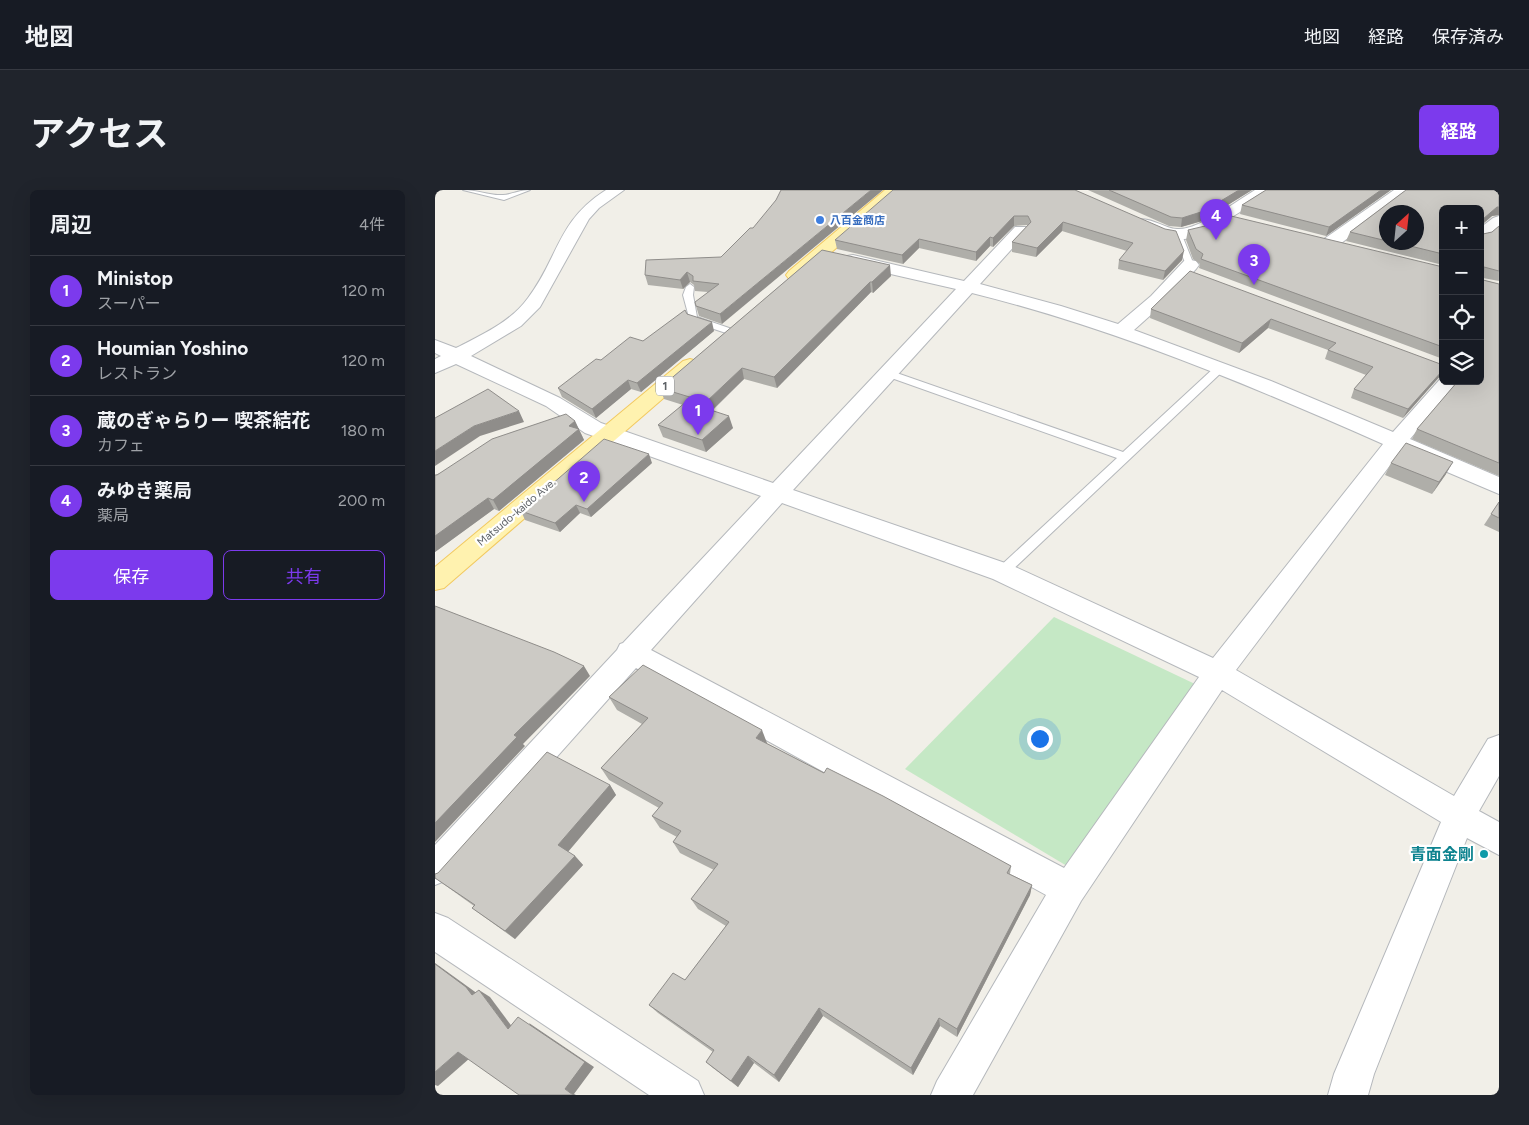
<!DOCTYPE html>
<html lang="ja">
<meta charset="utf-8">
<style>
:root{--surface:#171b24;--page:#20242c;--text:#f1f3f6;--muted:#9ea1a6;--line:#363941;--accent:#7c3aed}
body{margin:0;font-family:Figtree,"Noto Sans JP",sans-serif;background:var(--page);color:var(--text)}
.controls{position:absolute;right:15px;top:15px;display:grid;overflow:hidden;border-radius:8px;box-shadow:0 5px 20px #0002}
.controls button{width:45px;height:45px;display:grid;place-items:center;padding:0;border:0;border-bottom:1px solid var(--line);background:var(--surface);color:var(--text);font:25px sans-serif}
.compass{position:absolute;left:944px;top:15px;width:45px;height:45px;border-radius:50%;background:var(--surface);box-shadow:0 5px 20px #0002;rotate:27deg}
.you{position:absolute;left:604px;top:548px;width:18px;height:18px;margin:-12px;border:4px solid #fff;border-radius:50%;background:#1a73e8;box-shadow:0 0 0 8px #1a73e833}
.badge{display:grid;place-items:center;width:32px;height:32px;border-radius:50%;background:var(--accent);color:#fff;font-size:16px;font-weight:700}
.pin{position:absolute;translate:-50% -41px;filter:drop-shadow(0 1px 2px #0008)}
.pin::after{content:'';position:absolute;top:26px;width:18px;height:15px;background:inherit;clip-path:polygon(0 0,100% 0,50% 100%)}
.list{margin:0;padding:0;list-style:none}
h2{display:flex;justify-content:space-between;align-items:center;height:65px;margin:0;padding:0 20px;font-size:21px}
h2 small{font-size:16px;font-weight:400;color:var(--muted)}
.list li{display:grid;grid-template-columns:32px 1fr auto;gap:15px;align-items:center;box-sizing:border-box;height:70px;padding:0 20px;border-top:1px solid var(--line)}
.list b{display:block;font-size:19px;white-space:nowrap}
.list p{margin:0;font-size:16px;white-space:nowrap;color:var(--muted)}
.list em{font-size:16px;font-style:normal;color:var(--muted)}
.actions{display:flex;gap:10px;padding:15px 20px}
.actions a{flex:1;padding:11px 0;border:1px solid var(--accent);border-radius:8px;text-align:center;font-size:18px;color:var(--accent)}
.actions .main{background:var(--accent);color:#fff}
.icon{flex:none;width:28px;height:28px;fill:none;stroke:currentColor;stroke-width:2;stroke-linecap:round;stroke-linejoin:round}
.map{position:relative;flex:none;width:1064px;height:905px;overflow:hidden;border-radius:8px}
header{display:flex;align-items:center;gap:30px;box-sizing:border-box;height:70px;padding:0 25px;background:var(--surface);border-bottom:1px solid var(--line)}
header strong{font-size:24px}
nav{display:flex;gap:28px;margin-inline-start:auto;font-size:18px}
.intro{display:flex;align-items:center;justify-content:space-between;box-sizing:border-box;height:120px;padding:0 30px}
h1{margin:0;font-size:35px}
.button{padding:12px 22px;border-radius:8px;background:var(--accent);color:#fff;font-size:18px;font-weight:700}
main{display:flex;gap:30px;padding:0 30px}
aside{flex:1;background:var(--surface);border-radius:8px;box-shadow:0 5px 20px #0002}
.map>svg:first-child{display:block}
.green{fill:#c5e8c5}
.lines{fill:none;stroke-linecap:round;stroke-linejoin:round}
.lane-casing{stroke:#b5b8bc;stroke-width:2}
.street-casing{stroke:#b5b8bc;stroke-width:2}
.primary-casing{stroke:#f2c960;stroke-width:2}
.lane{fill:#fff;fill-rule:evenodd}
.street{fill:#fff;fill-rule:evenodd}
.primary{fill:#fff2af;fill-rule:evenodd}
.wall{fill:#afaea9;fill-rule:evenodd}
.shaded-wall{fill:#8f8d8a}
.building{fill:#cccac5;stroke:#8f8d8a}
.shop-dot{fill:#3f7fe0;stroke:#fff;stroke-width:2}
.culture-dot{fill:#0f9aa8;stroke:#fff;stroke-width:2}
.labels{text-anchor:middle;stroke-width:4.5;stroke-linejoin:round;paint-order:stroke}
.far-shop-label{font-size:11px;font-weight:bold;fill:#366cbe;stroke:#fff;text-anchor:start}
.far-street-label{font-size:11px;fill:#5f6368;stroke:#fff}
.shield{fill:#fff;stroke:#8f9295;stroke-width:1}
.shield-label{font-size:12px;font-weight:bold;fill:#5f6368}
.near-culture-label{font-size:16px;font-weight:bold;fill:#0d838f;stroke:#fff;text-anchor:end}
</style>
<header>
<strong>地図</strong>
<nav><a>地図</a><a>経路</a><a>保存済み</a></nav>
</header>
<div class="intro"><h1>アクセス</h1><a class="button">経路</a></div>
<main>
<aside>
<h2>周辺<small>4件</small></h2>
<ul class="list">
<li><span class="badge">1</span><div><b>Ministop</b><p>スーパー</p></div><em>120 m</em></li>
<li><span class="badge">2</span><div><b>Houmian Yoshino</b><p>レストラン</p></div><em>120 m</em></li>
<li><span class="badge">3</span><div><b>蔵のぎゃらりー 喫茶結花</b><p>カフェ</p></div><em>180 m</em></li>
<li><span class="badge">4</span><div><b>みゆき薬局</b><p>薬局</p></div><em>200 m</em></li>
</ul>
<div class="actions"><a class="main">保存</a><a>共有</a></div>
</aside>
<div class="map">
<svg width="1064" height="905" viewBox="0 0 1064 905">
<rect width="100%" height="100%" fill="#f1efe8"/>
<polygon class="green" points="619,427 760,494 642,682 470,579"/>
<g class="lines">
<defs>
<g id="lane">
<path d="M28 0C42 0 56 6 68 5 75 5 84 0 95 0L69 10Z"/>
<polygon points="740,43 747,45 759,75 758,77 751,75 739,45"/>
<polygon points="255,94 259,97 258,105 262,127 297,139 297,143 291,143 255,131 248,105 251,97"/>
<polygon points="784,176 789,179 788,181 572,385 562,385 561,382 562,379 682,268 448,185 447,183 452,180 456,181 688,262 780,177"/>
</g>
<g id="street">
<path d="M171 0H189L164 18 154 29 105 117 86 136 36 166 125 208 166 233 338 293 521 99 412 74 409 70 412 66 418 65 529 91 580 37H592L594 40 545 94 626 116 683 134 716 106 749 71 755 70 761 71 764 75 761 79 728 114 699 140 836 191 958 242 1007 187 1008 191H1024L975 249 1064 287V304L965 262 801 480 1019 606 1053 549 1064 545V586L1044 621 1064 632V665L1032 648 939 884 933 905H893L899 884 1006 632 787 500 646 711 538 905H496L502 891 611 705 201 478 12 690 0 695V655L182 460 185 454 188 453 326 306 150 243 111 216 21 174 0 183V169L6 166 0 163V150L21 158C46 145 76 132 93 108 124 67 122 31 171 0ZM537 103C679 138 814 195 948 254L778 468 576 375 358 300ZM347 313 558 389 764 487 629 678 216 460Z"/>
<path d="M820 0H839L836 3 769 44C762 46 756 49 749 49 737 50 706 43 699 33L701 30C715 26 728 38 742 39 762 41 802 11 820 0Z"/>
<polygon points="959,0 977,0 901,57 889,57 887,53 889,49"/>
<polygon points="1064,26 1064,39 1051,50 1045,52 1045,38 1058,28"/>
<polygon points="0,723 13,728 263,891 269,905 214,905 0,762"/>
</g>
<g id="primary">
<polygon points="450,0 467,0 366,89 360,90 354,89 351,85 354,81"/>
<polygon points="255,169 262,171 265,175 262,179 9,398 0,400 0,377 248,171"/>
</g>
</defs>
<use href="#lane" class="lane-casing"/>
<use href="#street" class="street-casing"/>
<use href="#primary" class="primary-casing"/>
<use href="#lane" class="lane"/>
<use href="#street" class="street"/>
<use href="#primary" class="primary"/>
</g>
<g class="wall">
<polygon points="640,0 747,70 728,90 683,79 684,70 692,61 627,41 601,67 577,62 577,52 592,36 592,35 579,36 558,57 555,56 541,71 484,58 468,74 402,59 400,50"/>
<polygon points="653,0 817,0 767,31 746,37 734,36"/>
<polygon points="831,0 956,0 891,46 805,24 807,15"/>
<path d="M971 0H1064V25L1057 26 1048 34V44L1057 42 1064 36V91L1048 88V90L1064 94V286L977 249 982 239 1023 191H1045V19H1008V75L911 51 915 42ZM952 22H982V52H952Z"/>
<polygon points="753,40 1008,77 1008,169 764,78 765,74 758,69 751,50"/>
<polygon points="387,60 456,86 438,103 436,102 342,198 309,189 277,221 298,238 271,262 228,247 223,235 248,215 229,209 225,198"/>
<polygon points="286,67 287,134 264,126 261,116 273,102 260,101 259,95 255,92 248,99 213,95 210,85"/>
<polygon points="755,81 1006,185 968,228 916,208 919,199 931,185 890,169 893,160 833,138 804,163 715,128 716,119"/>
<polygon points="252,124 279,141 206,202 196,199 161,228 127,207 123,198 166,170 208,151"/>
<polygon points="140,231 149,250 64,321 59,319 0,362 0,285"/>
<polygon points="217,273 156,327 145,323 125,342 90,330 86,321"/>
<polygon points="956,273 1011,284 997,304 950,285"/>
<polygon points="1064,312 1064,342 1049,335"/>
<polygon points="174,507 332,553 331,553 389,583 576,676 575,684 597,695 595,705 522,847 505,836 478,885 388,826 344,892 319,873 303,897 278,878 271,872 278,862 223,823 214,815 250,790 291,736 263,719 256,709 279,680 245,663 238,652 242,647 225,638 217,626 224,618 174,590 166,578 207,534 182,520"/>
<polygon points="175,595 181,605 133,662 140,666 148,675 80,749 37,718 39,716 0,688"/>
</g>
<g class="shaded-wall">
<polygon points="436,0 448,0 287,134 285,124"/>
<polygon points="804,0 817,0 767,31 746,37 747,28"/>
<polygon points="946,0 956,0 891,46 894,37"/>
<polygon points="1062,17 1064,17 1064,25 1057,26 1045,36 1048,29"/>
<polygon points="579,26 579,36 558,57 558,48"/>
<polygon points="628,32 627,41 601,67 602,58"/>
<polygon points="555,47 555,56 541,71 541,62"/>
<polygon points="484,49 484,58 468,74 467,65"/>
<polygon points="749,61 747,70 728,90 730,81"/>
<polygon points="455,75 456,86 438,103 437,92"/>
<polygon points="252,82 255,92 248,99 245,90"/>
<polygon points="435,92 436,102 342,198 339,187"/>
<polygon points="836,129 833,138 804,163 807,153"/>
<polygon points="277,132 279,141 206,202 202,193"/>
<polygon points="307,178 309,189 274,223 271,212"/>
<polygon points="1008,180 1008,183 1006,185 968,228 973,219"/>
<polygon points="193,190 196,199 161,228 157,219"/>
<polygon points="84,221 89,232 45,246 0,276 0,261 39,236"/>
<polygon points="294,226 298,238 271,262 267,250"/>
<polygon points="140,231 149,250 64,321 58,310 134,236"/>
<polygon points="214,264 217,273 156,327 152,319"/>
<polygon points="1018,272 1011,284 997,304 1004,292"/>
<polygon points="53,308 59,319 0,362 0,346"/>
<polygon points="141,315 145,323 125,342 120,333"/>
<polygon points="149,476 155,486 88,554 90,556 0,652 0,633 79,545"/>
<polygon points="327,540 332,553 325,560 321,548"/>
<polygon points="175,595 181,605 131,664 123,655"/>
<polygon points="140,666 148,675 80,749 70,741"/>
<polygon points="597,695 595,705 522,847 522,839"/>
<polygon points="0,773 43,804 37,805 0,774"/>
<polygon points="44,800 55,807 84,846 73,839"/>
<polygon points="384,818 388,826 344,892 339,885"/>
<polygon points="504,828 505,836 478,885 476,878"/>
<polygon points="94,833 159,877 139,904 141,905 138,905 130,899"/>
<polygon points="23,862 35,868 3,896 0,895 0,882"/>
<polygon points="313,866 319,873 303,897 296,891"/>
</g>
<g class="building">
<polygon points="346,0 436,0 285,124 261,116 260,112 284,94 258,91 258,86 252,82 245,90 210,85 211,70 286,67 315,38 318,38 341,10"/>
<polygon points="458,0 640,0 730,39 741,41 749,61 730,81 684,70 698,53 628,32 602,58 577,52 596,32 593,26 579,26 558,48 555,47 541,62 484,49 467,65 400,50"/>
<polygon points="674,0 804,0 769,21 747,28 736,27"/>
<polygon points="831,0 946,0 894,37 807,15"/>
<polygon points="971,0 1064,0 1064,17 1062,17 1048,29 1048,44 1057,42 1064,36 1064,81 1049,77 1048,90 1064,94 1064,273 982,239 1023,191 1045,191 1045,19 1008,19 1008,64 959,52 982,52 982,22 952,22 952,51 915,42"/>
<polygon points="792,25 1008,77 1008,157 766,69 768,64 761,59 753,40 770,36"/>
<polygon points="387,60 455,75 437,92 435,92 339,187 307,178 271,212 225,198"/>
<polygon points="755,81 1008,175 1008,180 973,219 919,199 938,177 893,160 901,153 836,129 807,153 716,119"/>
<polygon points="250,120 252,124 277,132 202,193 193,190 157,219 123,198 161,169 166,170 195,147 208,151"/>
<polygon points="53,199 84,221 39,236 0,261 0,228"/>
<polygon points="251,212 294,226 267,250 223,235"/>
<polygon points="131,224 140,231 134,236 144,239 58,310 53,308 0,346 0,285 2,285 57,249"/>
<polygon points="169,249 214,264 152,319 141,315 120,333 86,321"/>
<polygon points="971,253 1018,272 1004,292 956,273"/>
<polygon points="1064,312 1064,328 1056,324"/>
<polygon points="0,416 119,462 149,476 79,545 82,547 0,633"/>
<polygon points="208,475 327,540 321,548 389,583 392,578 448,606 576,676 572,683 597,695 522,839 504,828 476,878 384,818 339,885 313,866 296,891 271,872 279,860 214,815 238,783 250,790 294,732 256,709 283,674 238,652 246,641 217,626 228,613 166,578 213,528 174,507"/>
<polygon points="112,562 175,595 123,655 140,666 70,741 37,718 40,715 0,688 0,684 3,683"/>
<polygon points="0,774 31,797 37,805 44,800 73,839 83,827 150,872 130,899 138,905 84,905 23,862 0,882"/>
</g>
<circle class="shop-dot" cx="385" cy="30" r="5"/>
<circle class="culture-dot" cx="1049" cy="664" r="5"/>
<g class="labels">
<g class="far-shop-label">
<text x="395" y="34">八百金商店</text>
</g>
<g class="far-street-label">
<text transform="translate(81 322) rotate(-40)" y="4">Matsudo-kaido Ave.</text>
</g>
<rect class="shield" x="221" y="186.5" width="18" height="19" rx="4"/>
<g class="shield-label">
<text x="230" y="200">1</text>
</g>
<g class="near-culture-label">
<text x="1039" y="670">青面金剛</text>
</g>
</g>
</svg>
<div class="controls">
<button>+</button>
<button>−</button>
<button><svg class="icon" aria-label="locate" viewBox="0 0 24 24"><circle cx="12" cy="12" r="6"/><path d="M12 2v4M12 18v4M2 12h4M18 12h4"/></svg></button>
<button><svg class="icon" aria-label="layers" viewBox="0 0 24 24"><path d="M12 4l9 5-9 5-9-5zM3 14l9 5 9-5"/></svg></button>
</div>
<svg class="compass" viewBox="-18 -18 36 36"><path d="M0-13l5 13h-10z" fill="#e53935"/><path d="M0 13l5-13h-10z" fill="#9ea1a6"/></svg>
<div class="you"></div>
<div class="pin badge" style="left:263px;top:245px">1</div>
<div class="pin badge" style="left:149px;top:312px">2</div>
<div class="pin badge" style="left:819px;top:95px">3</div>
<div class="pin badge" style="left:781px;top:50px">4</div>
</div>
</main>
